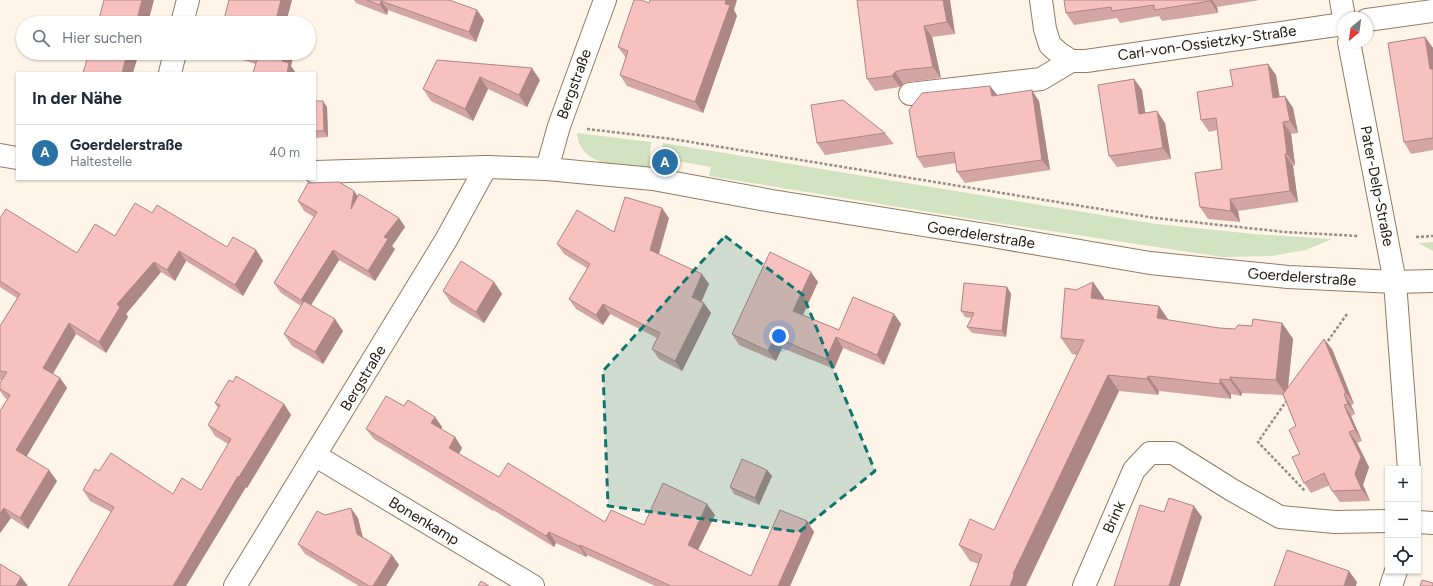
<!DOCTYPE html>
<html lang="de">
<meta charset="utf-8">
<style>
:root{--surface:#fff;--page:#f6f6f7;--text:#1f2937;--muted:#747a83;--line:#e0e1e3;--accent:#2a72a6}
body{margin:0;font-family:Figtree,sans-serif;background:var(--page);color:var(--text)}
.controls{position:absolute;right:12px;bottom:12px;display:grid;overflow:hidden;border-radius:0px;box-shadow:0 1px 3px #0004}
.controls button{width:36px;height:36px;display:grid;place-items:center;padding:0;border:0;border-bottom:1px solid var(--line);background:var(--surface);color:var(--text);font:20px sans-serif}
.compass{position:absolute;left:1337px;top:12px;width:36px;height:36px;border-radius:50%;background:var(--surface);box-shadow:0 1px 3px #0004;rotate:209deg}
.you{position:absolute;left:779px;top:336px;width:14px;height:14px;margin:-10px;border:3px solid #fff;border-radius:50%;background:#1a73e8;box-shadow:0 0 0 6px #1a73e833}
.badge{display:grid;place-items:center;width:26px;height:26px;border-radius:50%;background:var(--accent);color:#fff;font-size:13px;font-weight:700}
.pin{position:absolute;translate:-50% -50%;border:2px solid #fff;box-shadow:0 1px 4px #0006}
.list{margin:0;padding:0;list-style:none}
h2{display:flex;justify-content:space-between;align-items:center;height:52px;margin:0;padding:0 16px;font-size:17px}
h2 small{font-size:13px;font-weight:400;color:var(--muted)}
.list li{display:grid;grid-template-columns:26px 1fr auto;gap:12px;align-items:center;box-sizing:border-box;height:56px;padding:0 16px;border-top:1px solid var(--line)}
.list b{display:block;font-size:15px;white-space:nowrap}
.list p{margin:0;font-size:13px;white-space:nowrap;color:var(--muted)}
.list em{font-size:13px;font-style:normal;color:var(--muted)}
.icon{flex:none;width:22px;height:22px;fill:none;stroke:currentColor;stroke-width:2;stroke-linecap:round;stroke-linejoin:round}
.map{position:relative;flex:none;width:1433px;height:586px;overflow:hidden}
.search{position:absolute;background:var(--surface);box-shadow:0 1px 3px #0004;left:16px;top:16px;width:300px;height:44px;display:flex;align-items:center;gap:10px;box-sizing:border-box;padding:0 14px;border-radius:22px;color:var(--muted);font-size:15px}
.panel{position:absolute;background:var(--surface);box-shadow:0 1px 3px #0004;left:16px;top:72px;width:300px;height:108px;border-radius:0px}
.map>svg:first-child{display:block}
.green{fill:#d2e3c1}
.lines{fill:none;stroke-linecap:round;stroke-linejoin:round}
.minor-casing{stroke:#947b60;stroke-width:24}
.path{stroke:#978d82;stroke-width:2.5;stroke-dasharray:3 2;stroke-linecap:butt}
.minor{stroke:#fff;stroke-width:22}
.wall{fill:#d4a6a3}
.shaded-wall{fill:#ac8785}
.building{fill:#f6c1be;stroke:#ac8785}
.marked{fill:#0f766e;fill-opacity:0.2;stroke:#0f766e;stroke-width:3;stroke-dasharray:8 5;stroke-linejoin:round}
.labels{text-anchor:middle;stroke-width:3.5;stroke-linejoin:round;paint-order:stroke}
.street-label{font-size:15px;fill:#22190e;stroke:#fff}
</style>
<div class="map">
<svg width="1433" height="586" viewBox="0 0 1433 586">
<rect width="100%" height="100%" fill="#fff4e8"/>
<g class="green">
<path d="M577 133 651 142 649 168C622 165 580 168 577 133Z"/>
<polygon points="663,143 1156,224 1254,234 1332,239 1306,250 1272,256 1222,257 991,222 709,176 711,167 661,158"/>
<polygon points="1433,242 1433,251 1418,243"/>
</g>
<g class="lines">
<defs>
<g id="minor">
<polyline points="1041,0 1045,29 1050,45 1059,53 1071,61 1086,61 1343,24"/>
<polyline points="1341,0 1344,18"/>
<polyline points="1367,20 1433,11"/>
<polyline points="182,23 188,0"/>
<polyline points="1349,42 1395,282 1409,469"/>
<polyline points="170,73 175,53"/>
<polyline points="910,94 1041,79 1071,61"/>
<polyline points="0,155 17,158"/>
<polyline points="547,169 559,126 605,0"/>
<polyline points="315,172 486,167 547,169 653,179 772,201 986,235 1150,263 1288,277 1395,282 1433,281"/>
<polyline points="316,456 533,586"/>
<polyline points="1418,522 1433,523"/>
<polyline points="235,586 446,240 486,167"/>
<polyline points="1084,586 1134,470 1150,453 1173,453 1232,490 1280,517 1335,522 1388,521"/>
<polyline points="1391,586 1396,571"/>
</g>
</defs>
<use href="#minor" class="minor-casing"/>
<g class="path">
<polyline points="587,129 672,139 1155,218 1285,232 1359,236"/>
<polyline points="1416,237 1433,236"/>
<polyline points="1325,345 1347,314"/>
<polyline points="1287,400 1258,442 1305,491"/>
</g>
<use href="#minor" class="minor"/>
</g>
<g class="wall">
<polygon points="354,0 449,0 484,20 476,42 388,10 387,15 356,3"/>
<polygon points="950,0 955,34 932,37 941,78 909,82 903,84 900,87 875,91 867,79"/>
<polygon points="1064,0 1260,0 1217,7 1218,13 1162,21 1159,16 1120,23 1117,18 1074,25 1066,13"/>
<polygon points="649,3 734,10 737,16 703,113 627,86 620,75 626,58 618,47"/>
<polygon points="1425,37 1433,48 1433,150 1411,154 1404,142"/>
<polygon points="223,53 294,53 291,66 256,64 225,55"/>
<polygon points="437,60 540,80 527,107 488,89 473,121 431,101 423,89"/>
<polygon points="1268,64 1276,75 1279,97 1285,96 1293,108 1298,133 1291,134 1295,165 1293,166 1298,202 1238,211 1240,222 1208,219 1200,207 1222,169 1217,130 1209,132 1201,120 1233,86"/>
<polygon points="1134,79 1142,90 1145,113 1165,123 1171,159 1117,167 1109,156"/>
<polygon points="990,86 997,95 1039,101 1050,170 965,183 957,172 956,163 924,168 917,157"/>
<polygon points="315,101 327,107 328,137 315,138"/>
<polygon points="885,133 894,144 825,155 817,143"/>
<polygon points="354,191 358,196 399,218 405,227 392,246 395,249 375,281 339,260 311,305 343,331 323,364 292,346 284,334 301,306 281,293 274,283 314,217 304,211 298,201"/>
<polygon points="152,213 227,247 256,250 263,261 243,296 186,261 175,281 161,272 126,314 128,317 106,353 76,334 53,374 60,378 67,388 26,456 57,481 28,529 11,518 0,533 7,399 5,398 0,391 0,383 2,380 0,380 0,326 17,298 0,287 0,218 77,253 115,236"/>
<polygon points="669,218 659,254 709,284 701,302 711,313 682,371 659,359 652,349 657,338 610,314 603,325 576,309 569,299 587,268 564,254 557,244 614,232"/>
<polygon points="494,282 502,294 484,323 451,303 443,291"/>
<polygon points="818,282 803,315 839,330 894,314 901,324 884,365 843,348 834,369 782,348 776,361 739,345 732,334"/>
<polygon points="1093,282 1104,298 1104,299 1168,320 1219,328 1235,329 1282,323 1293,339 1288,387 1332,349 1354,404 1351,405 1355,414 1351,416 1362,441 1357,443 1369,467 1363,485 1370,501 1340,502 1332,491 1330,485 1311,493 1304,483 1296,426 1283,395 1242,393 1241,396 1231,394 1231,399 1159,391 1158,395 1119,391 1026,586 970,586 979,564 970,561 959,545 994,530 1077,355 1072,354 1061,338"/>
<polygon points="1007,287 1011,294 1006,337 972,333 967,327 972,318 965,317 961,311"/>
<polygon points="233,382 284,404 291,415 247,488 246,487 186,586 68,586 111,512 90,501 83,490 99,471 173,494 201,490 228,444 215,436 208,425 218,408 215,403"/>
<polygon points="404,406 435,417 442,427 441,429 455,437 462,448 459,454 499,477 605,522 644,525 715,515 698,550 751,576 807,521 814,532 790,586 655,586 587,555 586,557 556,543 554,547 493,510 493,511 374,439 366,429"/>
<polygon points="767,470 772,476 759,505 734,494 730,487"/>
<polygon points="325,515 358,518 363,537 392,555 399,565 386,586 359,586 305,554 298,544"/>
</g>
<g class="shaded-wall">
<polygon points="142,0 154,0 148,23 136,23"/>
<polygon points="281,0 292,0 286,23 275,23"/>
<polygon points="726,0 737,0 734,10 737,16 703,113 695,102"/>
<polygon points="943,0 950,0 955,34 947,22"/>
<polygon points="1210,0 1212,0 1217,7 1218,13 1210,1"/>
<polygon points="381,1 388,10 387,15 380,5"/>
<polygon points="477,10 484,20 476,42 469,32"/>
<polygon points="924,26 932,37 941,78 933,67"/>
<polygon points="1425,37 1433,48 1433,74 1430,69"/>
<polygon points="127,53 139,53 133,73 122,73"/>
<polygon points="284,53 294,53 291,66 296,73 287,73 282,61"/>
<polygon points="1268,64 1276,75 1282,110 1273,98"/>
<polygon points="532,68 540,80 527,107 519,95"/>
<polygon points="895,72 903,84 900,87 892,76"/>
<polygon points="480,77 488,89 473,121 465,109"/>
<polygon points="1134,79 1142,90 1147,125 1139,114"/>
<polygon points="990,86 998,96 992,96"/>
<polygon points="1032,90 1039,101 1050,170 1042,160"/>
<polygon points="1285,96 1293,108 1298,133 1290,121"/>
<polygon points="323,101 327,107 328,137 324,131"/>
<polygon points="1157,111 1165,123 1171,159 1163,148"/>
<polygon points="1283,122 1291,134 1295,165 1287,154"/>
<polygon points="1285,154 1293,166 1298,202 1290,191"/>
<polygon points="354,191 361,201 351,209"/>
<polygon points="1230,199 1238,211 1240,222 1231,211"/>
<polygon points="662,208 669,218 657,260 650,250"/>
<polygon points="399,218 405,227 392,246 395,249 375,281 368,271 384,237"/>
<polygon points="256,250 263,261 243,296 235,285"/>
<polygon points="333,250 339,260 308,310 301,300"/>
<polygon points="179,251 186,261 175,281 167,270"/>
<polygon points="154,262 161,272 126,314 128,317 106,353 99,342 117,304"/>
<polygon points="811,272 818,282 800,321 793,311"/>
<polygon points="702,274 709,284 699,307 692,297"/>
<polygon points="494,282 502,294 484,323 476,312"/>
<polygon points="1093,282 1104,298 1102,314 1091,298"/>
<polygon points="1007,287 1011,294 1006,337 1002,331"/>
<polygon points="704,303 711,313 682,371 675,361"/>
<polygon points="603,304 610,314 603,325 596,315"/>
<polygon points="1159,306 1170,322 1157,318"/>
<polygon points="894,314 901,324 884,365 877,355"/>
<polygon points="335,319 343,331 323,364 315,352"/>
<polygon points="69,323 76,334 50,378 43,368"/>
<polygon points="1282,323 1293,339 1287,396 1276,380"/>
<polygon points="775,337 782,348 776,361 768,351"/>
<polygon points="836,337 843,348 834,369 826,359"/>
<polygon points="1324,339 1332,349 1354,404 1346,393"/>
<polygon points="1108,375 1119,391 1026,586 1010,586 1013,574"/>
<polygon points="1148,376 1159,391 1158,395 1147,379"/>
<polygon points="1230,377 1242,393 1241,396 1230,380"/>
<polygon points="60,378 67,388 24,461 16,450"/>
<polygon points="1220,379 1231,394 1231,399 1220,384"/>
<polygon points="1344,394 1351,405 1355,414 1348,404"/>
<polygon points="284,404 291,415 247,488 239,477"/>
<polygon points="1344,405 1351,416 1362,441 1355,430"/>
<polygon points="435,417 442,427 439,434 431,423"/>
<polygon points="1349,432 1357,443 1369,467 1363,485 1370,501 1362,490 1355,474"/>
<polygon points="455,437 462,448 456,459 449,448"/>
<polygon points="49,470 57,481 28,529 20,518"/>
<polygon points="767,470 772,476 759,505 755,498"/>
<polygon points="238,476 246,487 186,586 173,586"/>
<polygon points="707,504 715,515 695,556 688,545"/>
<polygon points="1194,506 1202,517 1180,586 1169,586"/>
<polygon points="4,508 11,518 0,533 0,513"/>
<polygon points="351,508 358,518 364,544 357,534"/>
<polygon points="807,521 814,532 790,586 778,586"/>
<polygon points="549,532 556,543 554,547 546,536"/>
<polygon points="580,545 587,555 586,557 579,546"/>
<polygon points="392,555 399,565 386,586 373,586"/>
<polygon points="1349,571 1357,582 1356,586 1344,586"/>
<polygon points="21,577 28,586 16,586"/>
</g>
<g class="building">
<polygon points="104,0 142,0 136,23 98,23"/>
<polygon points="229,0 281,0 275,23 223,23"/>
<polygon points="367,0 449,0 477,10 469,32 381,1 380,5"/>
<polygon points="634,0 641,0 649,3 650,0 726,0 725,4 730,5 695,102 620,75 628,51 618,47"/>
<polygon points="857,0 943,0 947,22 924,26 933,67 901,70 895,72 892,76 867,79"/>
<polygon points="1064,0 1210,0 1210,1 1154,10 1154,5 1112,11 1111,7 1066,13"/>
<polygon points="1425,37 1430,69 1433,69 1433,138 1404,142 1388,43"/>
<polygon points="89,53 127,53 122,73 83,73"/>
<polygon points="249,53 284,53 282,61 289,63 287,73 253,73 258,56"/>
<polygon points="437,60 532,68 519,95 480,77 465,109 423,89"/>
<polygon points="1268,64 1273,98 1285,96 1290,121 1283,122 1287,154 1285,154 1290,191 1230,199 1231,211 1200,207 1195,173 1222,169 1216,118 1201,120 1197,92 1233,86 1230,70"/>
<polygon points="1134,79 1139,114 1157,111 1163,148 1109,156 1098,85"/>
<polygon points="990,86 992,96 1032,90 1042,160 957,172 954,152 917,157 909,110 922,93"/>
<polygon points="843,100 885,133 817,143 811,105"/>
<polygon points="315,101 323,101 324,131 315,131"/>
<polygon points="339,182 354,191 351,209 359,194 399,218 384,237 388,239 368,271 333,250 301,300 274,283 317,212 298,201 308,183"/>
<polygon points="625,197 662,208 650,250 702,274 692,297 704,303 675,361 652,349 660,333 603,304 596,315 569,299 590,264 557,244 577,210 614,232"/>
<polygon points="135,203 152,213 157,205 227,247 233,237 256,250 235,285 179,251 167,270 154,262 117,304 120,307 99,342 69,323 43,368 60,378 16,450 49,470 20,518 4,508 0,513 0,411 10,395 0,389 0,383 7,372 0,371 0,326 20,294 0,281 0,218 6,209 77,253 95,224 115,236"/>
<polygon points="770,252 811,272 793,311 839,330 853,297 894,314 877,355 836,337 826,359 775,337 768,351 732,334"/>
<polygon points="461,261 494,282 476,312 443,291"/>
<polygon points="1093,282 1091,298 1159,306 1157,318 1219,328 1235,329 1238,325 1252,326 1253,319 1282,323 1276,380 1230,377 1230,380 1220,379 1220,384 1148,376 1147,379 1108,375 1013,574 1014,575 1010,586 970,586 982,555 959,545 970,519 994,530 1084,340 1061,338 1065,288 1076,290"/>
<polygon points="964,283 1007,287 1002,331 967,327 974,313 961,311"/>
<polygon points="304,301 335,319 315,352 284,334"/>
<polygon points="1324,339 1346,393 1344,394 1348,404 1344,405 1355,430 1349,432 1361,457 1355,474 1362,490 1332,491 1324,473 1304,483 1292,457 1300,454 1289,430 1296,426 1283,394"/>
<polygon points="236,376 284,404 239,477 238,476 173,586 68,586 114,507 83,490 95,469 99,471 111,453 173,494 182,478 201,490 231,439 208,425 220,405 215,403 229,380 233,382"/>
<polygon points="386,396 404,406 408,400 435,417 431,423 455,437 449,448 499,477 508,463 605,522 611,510 644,525 663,483 707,504 688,545 751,576 780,510 807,521 778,586 671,586 580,545 579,546 549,532 546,536 486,500 366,429"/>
<polygon points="742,459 767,470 755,498 730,487"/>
<polygon points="1169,498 1194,506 1169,586 1114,586 1140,505 1164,512"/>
<polygon points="351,508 357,534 392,555 373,586 369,586 298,544 317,511 325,515"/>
<polygon points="1287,550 1349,571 1344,586 1274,586"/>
<polygon points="0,564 21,577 16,586 0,586"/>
<polygon points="1422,580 1433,583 1433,586 1420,586"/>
<polygon points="481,581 489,586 478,586"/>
</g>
<path class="marked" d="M725 236 803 295 875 471 799 532 608 506 603 371Z"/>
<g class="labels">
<g class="street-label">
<text transform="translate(1207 43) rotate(-8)" y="5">Carl-von-Ossietzky-Straße</text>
<text transform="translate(574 84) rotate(-70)" y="5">Bergstraße</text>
<text transform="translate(1377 186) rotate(79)" y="5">Pater-Delp-Straße</text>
<text transform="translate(981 235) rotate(9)" y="5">Goerdelerstraße</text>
<text transform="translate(1302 277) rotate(4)" y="5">Goerdelerstraße</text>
<text transform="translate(363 378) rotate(-59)" y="5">Bergstraße</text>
<text transform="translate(1114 517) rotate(-66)" y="5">Brink</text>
<text transform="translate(424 521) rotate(31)" y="5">Bonenkamp</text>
</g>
</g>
</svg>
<div class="controls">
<button>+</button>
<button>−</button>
<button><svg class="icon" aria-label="locate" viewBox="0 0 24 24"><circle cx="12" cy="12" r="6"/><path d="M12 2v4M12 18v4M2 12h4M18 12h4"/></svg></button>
</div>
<svg class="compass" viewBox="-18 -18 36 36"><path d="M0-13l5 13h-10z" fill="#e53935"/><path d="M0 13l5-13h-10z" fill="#747a83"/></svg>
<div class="you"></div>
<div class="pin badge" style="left:665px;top:162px">A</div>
<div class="search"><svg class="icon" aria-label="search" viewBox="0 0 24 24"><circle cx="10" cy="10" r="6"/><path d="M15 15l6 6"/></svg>Hier suchen</div>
<section class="panel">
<h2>In der Nähe<small></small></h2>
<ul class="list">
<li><span class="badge">A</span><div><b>Goerdelerstraße</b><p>Haltestelle</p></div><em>40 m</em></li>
</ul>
</section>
</div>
